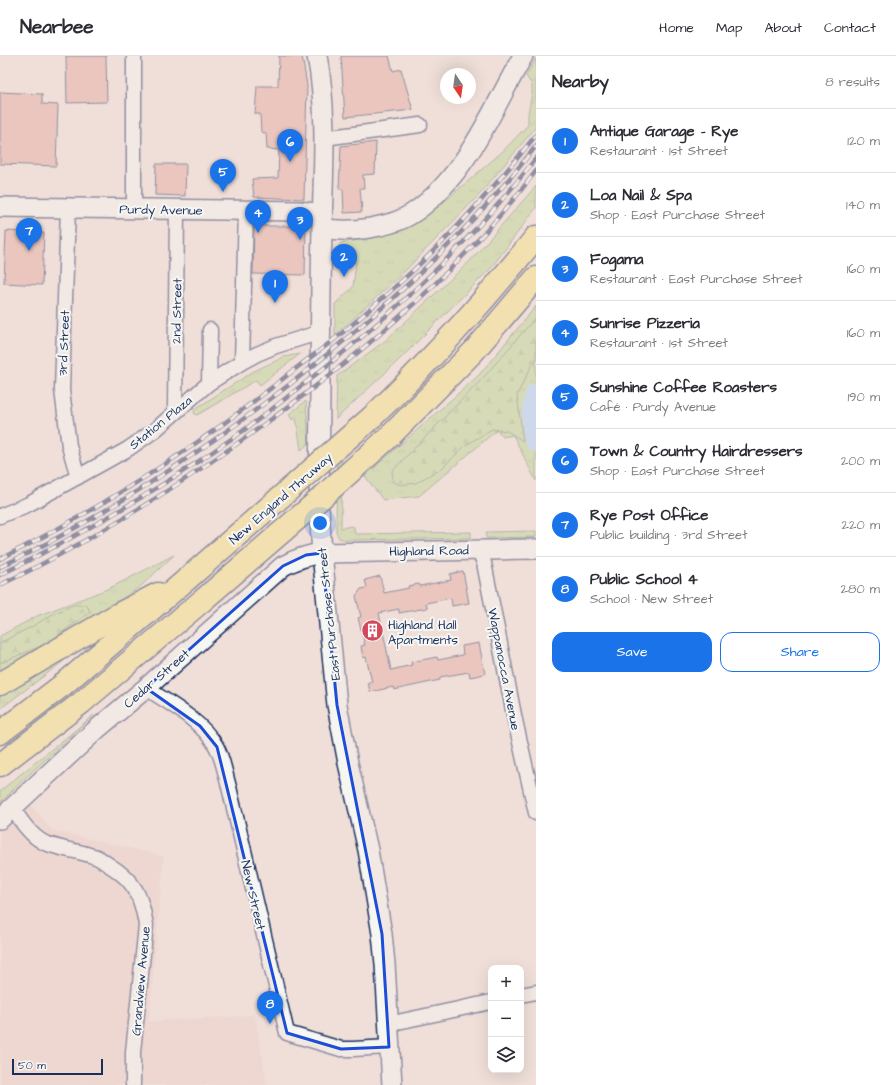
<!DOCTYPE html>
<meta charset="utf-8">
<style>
:root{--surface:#fff;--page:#f2f2f3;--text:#2b2b33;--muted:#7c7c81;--line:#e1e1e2;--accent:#1a73e8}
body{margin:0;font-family:"Architects Daughter",sans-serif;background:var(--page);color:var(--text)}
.controls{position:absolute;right:12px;bottom:12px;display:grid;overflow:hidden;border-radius:8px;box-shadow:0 4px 16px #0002}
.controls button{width:36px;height:36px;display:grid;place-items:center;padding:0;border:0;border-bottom:1px solid var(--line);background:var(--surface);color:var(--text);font:20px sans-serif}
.compass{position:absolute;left:440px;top:12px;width:36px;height:36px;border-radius:50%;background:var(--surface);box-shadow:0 4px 16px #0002;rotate:167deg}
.scale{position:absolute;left:12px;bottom:10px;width:91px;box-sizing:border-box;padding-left:4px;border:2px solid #1b2f5e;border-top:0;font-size:11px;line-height:14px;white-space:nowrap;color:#1b2f5e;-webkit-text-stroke:3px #f6f6f2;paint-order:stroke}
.you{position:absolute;left:320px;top:467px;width:14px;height:14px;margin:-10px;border:3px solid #fff;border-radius:50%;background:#1a73e8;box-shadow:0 0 0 6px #1a73e833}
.badge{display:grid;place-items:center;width:26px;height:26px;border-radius:50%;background:var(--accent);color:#fff;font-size:13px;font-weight:700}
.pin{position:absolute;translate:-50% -33px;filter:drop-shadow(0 1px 2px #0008)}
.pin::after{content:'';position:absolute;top:21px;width:14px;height:12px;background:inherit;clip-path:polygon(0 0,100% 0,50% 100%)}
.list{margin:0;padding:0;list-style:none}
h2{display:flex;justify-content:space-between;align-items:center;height:52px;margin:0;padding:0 16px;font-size:17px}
h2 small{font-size:13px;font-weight:400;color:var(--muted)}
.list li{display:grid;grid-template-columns:26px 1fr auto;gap:12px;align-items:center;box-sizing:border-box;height:64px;padding:0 16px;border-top:1px solid var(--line)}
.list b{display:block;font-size:15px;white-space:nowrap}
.list p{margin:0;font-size:13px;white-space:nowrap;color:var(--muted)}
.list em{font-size:13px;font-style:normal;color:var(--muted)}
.actions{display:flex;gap:8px;padding:12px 16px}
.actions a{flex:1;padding:9px 0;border:1px solid var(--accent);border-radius:12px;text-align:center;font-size:14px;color:var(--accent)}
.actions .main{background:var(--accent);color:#fff}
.icon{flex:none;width:22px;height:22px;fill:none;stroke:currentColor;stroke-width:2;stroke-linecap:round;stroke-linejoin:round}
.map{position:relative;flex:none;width:536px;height:1029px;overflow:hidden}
header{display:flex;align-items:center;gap:24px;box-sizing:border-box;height:56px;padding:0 20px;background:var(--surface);border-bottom:1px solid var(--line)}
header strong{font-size:19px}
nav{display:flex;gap:22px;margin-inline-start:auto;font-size:14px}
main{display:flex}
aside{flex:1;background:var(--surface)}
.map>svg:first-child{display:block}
.built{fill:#eccfc7}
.grass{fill:url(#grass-tufts);stroke:#6a8276}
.forest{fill:url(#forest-firs);stroke:#6a8276}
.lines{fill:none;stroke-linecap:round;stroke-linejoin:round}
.river{stroke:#a3d1fe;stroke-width:22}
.building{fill:#e3a99e;stroke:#1b2f5e}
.street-casing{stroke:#1b2f5e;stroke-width:17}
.secondary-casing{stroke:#1b2f5e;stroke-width:22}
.highway-casing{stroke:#1b2f5e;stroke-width:25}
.street{stroke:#f6f6f2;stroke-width:14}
.secondary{stroke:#f6f6f2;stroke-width:19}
.highway{stroke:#f5e382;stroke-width:22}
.rail-casing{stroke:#1b2f5e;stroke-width:4.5}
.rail{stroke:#f6f6f2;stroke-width:3;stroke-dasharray:9;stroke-linecap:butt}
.highway-bridge-casing{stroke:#1b2f5e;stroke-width:25;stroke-linecap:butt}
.highway-bridge{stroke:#f5e382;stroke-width:22}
.marked{fill:none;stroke:#1d4ed8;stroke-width:3;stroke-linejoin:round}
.labels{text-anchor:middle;stroke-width:4;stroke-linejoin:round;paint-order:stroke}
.street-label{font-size:13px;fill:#1b2f5e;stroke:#f6f6f2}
.poi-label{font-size:13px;fill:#1b2f5e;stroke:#f6f6f2;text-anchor:start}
</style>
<header>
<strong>Nearbee</strong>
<nav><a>Home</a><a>Map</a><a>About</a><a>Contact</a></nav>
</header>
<main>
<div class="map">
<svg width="536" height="1029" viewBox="0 0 536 1029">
<defs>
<pattern id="grass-tufts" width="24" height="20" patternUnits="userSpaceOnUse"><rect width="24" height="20" fill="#b8d68f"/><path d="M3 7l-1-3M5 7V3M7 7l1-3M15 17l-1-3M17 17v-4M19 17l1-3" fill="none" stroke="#9eb87e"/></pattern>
<pattern id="forest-firs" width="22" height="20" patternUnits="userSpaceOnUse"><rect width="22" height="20" fill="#b8d68f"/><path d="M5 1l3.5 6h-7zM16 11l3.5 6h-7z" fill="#9eb87e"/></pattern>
</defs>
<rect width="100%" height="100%" fill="#f0dfd9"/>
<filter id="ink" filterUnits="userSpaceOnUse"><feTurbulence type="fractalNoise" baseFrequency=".025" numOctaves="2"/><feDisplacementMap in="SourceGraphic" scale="8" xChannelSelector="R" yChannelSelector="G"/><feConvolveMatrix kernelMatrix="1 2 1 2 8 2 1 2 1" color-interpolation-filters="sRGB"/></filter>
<g filter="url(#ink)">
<polygon class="built" points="27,744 52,774 164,800 149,965 255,959 267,1029 0,1029 0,768"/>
<g class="grass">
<polygon points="536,2 536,71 480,138 403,217 335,279 335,248 353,231 356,206 337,205 338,191 341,187 370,182 399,175 439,150 502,96 528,69 528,58 532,37 532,29 526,20"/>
<polygon points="536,130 536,152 491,212 401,302 336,363 337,320 385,285 470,205"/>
<polygon points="536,250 536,425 513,379 503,381 497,374 419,440 383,444 365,420 479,319"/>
<polygon points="300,298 260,329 256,324 199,358 196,359 194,357 195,353 254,315 284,301"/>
<polygon points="306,345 309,387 301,394 296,361 292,364 289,358"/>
<polygon points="342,393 341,472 351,470 354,471 355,478 471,476 471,482 345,484 339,482 336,476 337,398"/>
<polygon points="536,475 536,481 486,482 486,476"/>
<polygon points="174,499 142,529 99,559 0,621 0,580 37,560 110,532"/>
<polygon points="71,595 73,598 0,653 0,637"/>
<polygon points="94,659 24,723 0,747 0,735"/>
</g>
<g class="forest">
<polygon points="536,261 536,305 531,311 517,339 523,385 507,375 492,373 466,389 442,412 416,427 401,429 393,426 392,415 484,321"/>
<polygon points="73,549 87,549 90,556 46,588 0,607 0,587 35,569 51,559"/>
</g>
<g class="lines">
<path class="river" d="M536 339C532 354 531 370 536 385"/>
</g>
<g class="building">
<polygon points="66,0 106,0 107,46 67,47"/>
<polygon points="279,0 302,0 307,29 304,143 254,141 252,123 278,122 279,94 267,93 266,77 261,76 260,58 255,58 257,30 278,30"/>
<polygon points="341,0 389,0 393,15 401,13 413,54 345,61"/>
<polygon points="0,36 42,38 42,48 58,49 56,110 0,108"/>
<polygon points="376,86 375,118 363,119 364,132 360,132 362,156 344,157 343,133 339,133 341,90"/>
<polygon points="156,108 186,108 185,140 155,139"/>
<polygon points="254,170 306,170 305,219 253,218"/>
<polygon points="6,175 44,177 42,229 4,227"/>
<polygon points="463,515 469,547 452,550 451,542 426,547 427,552 399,557 399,553 379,557 391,614 412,609 411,606 437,601 438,604 463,599 462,590 479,587 485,618 470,621 469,616 440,621 440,624 394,634 393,631 370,636 368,626 372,626 366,601 363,602 361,590 365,589 358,562 361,561 356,540 361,533 367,532 365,524 380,520 384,537 409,532 408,530 419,528 420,530 451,524 450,518"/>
</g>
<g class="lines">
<defs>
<g id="street">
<polyline points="324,82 420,69"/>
<polyline points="68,152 62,334 69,390 78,421"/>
<polyline points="134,153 134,0"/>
<polyline points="242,306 246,154"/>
<polyline points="209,327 210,274"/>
<polyline points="175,356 177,154"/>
<polyline points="0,460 29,448 128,393 155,374 209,327 242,306 257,298 276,290 321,276"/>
<polyline points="479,493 484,507 515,664 536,757"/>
<path d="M146 632C169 647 202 665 216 690 223 702 225 718 229 731L287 977 341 993H353L389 991"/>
<path d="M12 751C20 764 31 781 45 787 60 793 78 795 93 800 99 801 104 806 109 809 135 825 141 839 146 869L133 996V1029"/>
<polyline points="521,939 536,936"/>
<polyline points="388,968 491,946"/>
</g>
<g id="secondary">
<path d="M317 0C328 57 323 115 322 173 320 266 320 359 319 452L322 497 337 649 348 707 368 794 382 878 385 908 392 1029"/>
<polyline points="0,151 299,155 322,158"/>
<path d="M322 172C338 175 353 175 370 172 381 170 392 168 402 163 416 157 427 147 438 136 476 97 496 47 523 0"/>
<path d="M0 763 97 673 146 632 283 510C296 503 307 499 322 497L536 493"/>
</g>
<g id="highway">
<path d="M372 361C431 305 485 244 536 181"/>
<polyline points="390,380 474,295 536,222"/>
<polyline points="0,628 117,559 158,538"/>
<polyline points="0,677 64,628 186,524"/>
<polyline points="0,709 81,647 203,544"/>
</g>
</defs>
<use href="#street" class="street-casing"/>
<use href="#secondary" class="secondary-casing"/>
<use href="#highway" class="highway-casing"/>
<use href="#street" class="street"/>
<use href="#secondary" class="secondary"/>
<use href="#highway" class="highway"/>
<defs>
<g id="rail">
<path d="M0 503C107 450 206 385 299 310 312 300 325 291 337 281 357 265 376 248 395 231 447 185 493 133 536 79"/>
<path d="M0 511C105 461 202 396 294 325 383 255 466 180 536 90"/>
<path d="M0 519C82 478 162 432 237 379 260 363 282 345 305 327 390 261 470 188 536 102"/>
<path d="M0 529C84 489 163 440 238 387 348 310 455 222 536 115"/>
</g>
</defs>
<use href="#rail" class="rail-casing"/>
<use href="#rail" class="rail"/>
<defs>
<g id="highway-bridge">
<polyline points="186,524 372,361"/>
<polyline points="203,544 320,443 390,380"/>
</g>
</defs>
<use href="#highway-bridge" class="highway-bridge-casing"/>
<use href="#highway-bridge" class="highway-bridge"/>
</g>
</g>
<path d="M0 0H536V1029H0ZM322 497 337 649 382 878 389 991 341 993 287 977 217 691 200 670 146 632 283 510 306 499Z" fill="#f0dfd9" fill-opacity=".55" fill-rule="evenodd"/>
<path class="marked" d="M322 497 337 649 382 878 389 991 341 993 287 977 217 691 200 670 146 632 283 510 306 499Z"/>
<defs>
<symbol id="building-disc" viewBox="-11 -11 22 22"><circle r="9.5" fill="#d1495b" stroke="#f6f6f2"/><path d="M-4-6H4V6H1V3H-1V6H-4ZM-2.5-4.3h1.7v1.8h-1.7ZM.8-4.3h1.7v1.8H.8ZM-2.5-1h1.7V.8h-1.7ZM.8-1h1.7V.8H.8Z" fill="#fff"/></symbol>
</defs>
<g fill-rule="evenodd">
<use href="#building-disc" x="360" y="562" width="25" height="25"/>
</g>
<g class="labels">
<g class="street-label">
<text transform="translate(161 153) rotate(1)" y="5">Purdy Avenue</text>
<text transform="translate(176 255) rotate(-89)" y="5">2nd Street</text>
<text transform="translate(63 287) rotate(-88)" y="5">3rd Street</text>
<text transform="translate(160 366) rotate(-39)" y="5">Station Plaza</text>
<text transform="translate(280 442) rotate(-41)" y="5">New England Thruway</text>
<text transform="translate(429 494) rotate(-1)" y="5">Highland Road</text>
<text transform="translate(328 558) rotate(-96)" y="5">East Purchase Street</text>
<text transform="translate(505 613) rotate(79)" y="5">Wappanocca Avenue</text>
<text transform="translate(156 622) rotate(-41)" y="5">Cedar Street</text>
<text transform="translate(254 839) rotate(77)" y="5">New Street</text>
<text transform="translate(140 925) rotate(-85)" y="5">Grandview Avenue</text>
</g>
<g class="poi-label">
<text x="388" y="573">Highland Hall<tspan x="388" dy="15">Apartments</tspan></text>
</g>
</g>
</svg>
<div class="controls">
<button>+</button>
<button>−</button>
<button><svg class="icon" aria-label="layers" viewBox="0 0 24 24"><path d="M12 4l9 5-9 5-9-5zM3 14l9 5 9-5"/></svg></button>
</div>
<svg class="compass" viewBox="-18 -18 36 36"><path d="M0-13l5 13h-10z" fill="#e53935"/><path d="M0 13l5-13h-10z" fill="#7c7c81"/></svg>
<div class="scale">50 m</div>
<div class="you"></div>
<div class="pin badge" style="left:275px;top:247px">1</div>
<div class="pin badge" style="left:344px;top:221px">2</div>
<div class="pin badge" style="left:300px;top:184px">3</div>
<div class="pin badge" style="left:258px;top:177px">4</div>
<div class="pin badge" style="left:223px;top:136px">5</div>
<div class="pin badge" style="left:290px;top:106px">6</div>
<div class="pin badge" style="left:29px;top:195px">7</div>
<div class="pin badge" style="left:270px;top:968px">8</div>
</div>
<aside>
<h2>Nearby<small>8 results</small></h2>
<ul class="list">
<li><span class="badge">1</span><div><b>Antique Garage - Rye</b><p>Restaurant · 1st Street</p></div><em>120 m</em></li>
<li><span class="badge">2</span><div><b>Loa Nail &amp; Spa</b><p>Shop · East Purchase Street</p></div><em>140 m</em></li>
<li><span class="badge">3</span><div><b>Fogama</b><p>Restaurant · East Purchase Street</p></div><em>160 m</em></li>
<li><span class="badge">4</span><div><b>Sunrise Pizzeria</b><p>Restaurant · 1st Street</p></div><em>160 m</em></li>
<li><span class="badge">5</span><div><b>Sunshine Coffee Roasters</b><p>Café · Purdy Avenue</p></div><em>190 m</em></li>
<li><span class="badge">6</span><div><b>Town &amp; Country Hairdressers</b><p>Shop · East Purchase Street</p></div><em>200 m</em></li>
<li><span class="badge">7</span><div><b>Rye Post Office</b><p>Public building · 3rd Street</p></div><em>220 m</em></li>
<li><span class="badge">8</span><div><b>Public School 4</b><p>School · New Street</p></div><em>280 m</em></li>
</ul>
<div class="actions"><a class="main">Save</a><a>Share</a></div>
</aside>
</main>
